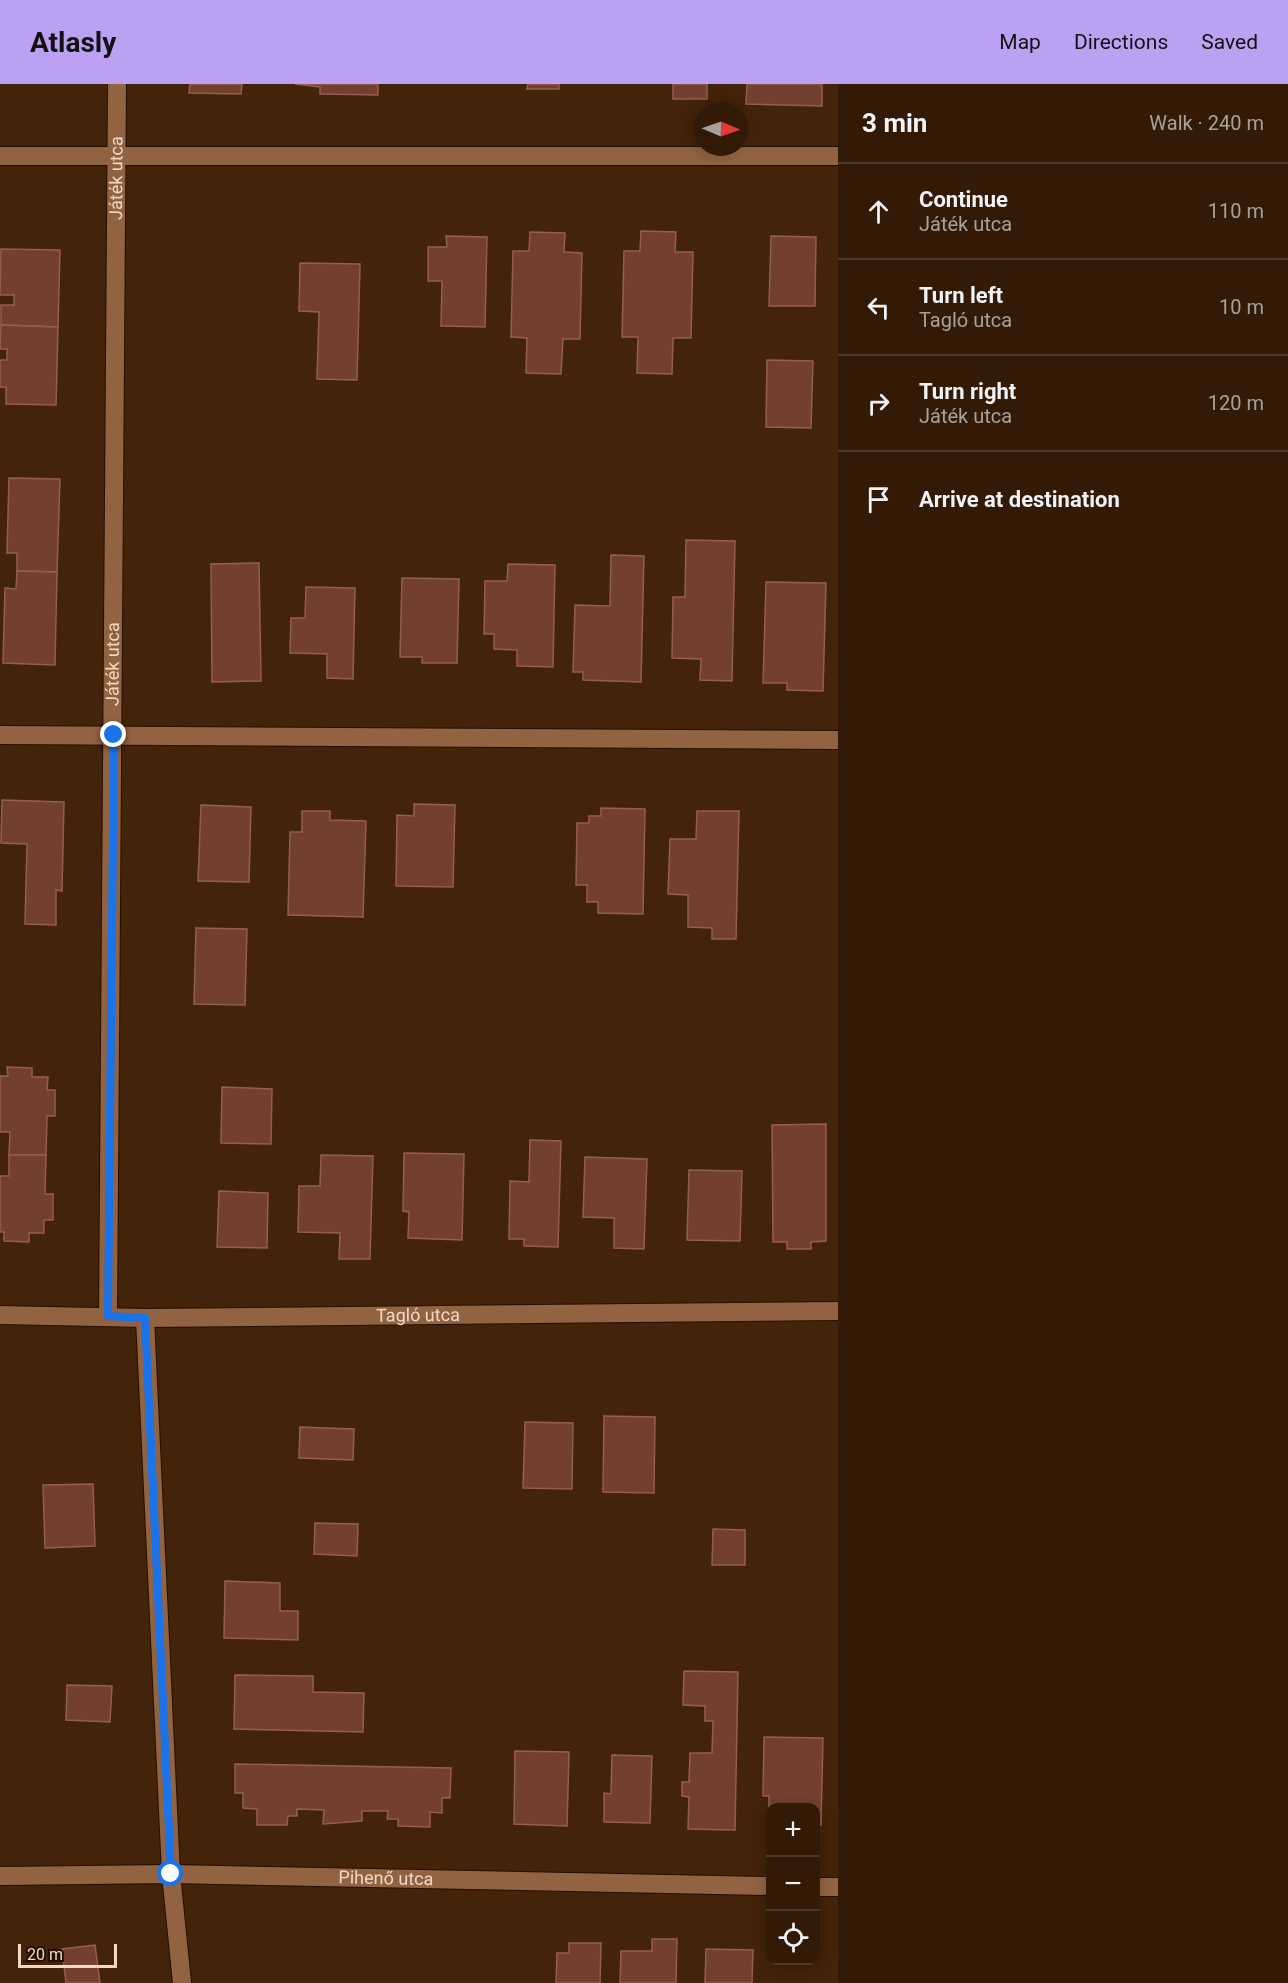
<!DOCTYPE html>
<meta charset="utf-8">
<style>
:root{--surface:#321a07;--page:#3a2311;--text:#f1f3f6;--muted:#a8a19b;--line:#4d3828;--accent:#bca0f2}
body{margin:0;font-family:Roboto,sans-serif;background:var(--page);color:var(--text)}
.controls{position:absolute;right:18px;bottom:18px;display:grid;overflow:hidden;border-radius:12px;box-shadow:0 3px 15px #0003}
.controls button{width:54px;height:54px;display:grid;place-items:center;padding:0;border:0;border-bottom:2px solid var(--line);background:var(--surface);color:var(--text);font:30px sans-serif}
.compass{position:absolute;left:694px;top:18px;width:54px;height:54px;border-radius:50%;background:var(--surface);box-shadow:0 3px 15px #0003;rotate:92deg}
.scale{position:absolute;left:18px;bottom:15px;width:99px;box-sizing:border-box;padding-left:6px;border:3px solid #f2d7c5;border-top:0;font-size:16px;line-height:21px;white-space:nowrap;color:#f2d7c5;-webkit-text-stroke:4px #221003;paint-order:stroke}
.stop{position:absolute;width:18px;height:18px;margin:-14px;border:4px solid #1a73e8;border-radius:50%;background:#fff}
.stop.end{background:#1a73e8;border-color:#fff;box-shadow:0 2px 6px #0008}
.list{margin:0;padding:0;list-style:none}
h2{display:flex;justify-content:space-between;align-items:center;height:78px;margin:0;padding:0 24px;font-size:26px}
h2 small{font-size:20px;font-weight:400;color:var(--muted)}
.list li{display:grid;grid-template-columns:39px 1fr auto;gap:18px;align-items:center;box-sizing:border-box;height:96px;padding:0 24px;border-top:2px solid var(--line)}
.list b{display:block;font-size:22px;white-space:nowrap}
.list p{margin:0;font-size:20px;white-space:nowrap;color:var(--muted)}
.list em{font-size:20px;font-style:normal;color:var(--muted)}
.icon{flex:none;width:33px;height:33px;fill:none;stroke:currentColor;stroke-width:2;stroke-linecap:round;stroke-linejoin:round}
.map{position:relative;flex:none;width:838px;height:1899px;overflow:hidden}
header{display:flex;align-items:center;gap:36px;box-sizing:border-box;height:84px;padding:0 30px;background:var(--accent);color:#111}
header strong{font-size:28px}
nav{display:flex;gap:33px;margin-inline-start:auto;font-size:21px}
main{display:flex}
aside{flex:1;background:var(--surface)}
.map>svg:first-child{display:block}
.building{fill:#733f31;stroke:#965e4f;stroke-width:1.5}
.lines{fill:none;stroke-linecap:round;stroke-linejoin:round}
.street-casing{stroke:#240e01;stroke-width:20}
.street{stroke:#916341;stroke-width:18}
.route{stroke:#1a73e8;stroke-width:8}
.labels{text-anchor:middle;stroke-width:4.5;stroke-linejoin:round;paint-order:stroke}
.street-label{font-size:18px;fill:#f2d7c5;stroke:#221003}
</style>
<header>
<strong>Atlasly</strong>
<nav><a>Map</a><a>Directions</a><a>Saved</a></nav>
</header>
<main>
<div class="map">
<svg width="838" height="1899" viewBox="0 0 838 1899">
<rect width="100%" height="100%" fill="#432309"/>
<g class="building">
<polygon points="190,0 242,0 241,10 189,9"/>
<polygon points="295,0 378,0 378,11 320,10 320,3"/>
<polygon points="528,0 559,0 559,5 527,5"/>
<rect x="673" y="0" width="34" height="15"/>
<polygon points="747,0 822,0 822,22 746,20"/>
<polygon points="641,147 676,148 675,168 693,168 691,254 673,254 672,290 637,289 638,253 622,253 624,167 640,167"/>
<polygon points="530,148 565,149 564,168 582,169 580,255 563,255 561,290 526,289 527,254 511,253 513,167 529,167"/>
<polygon points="446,152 487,153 485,243 441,242 442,197 428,197 428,163 447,163"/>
<polygon points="771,152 816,153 815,222 769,222"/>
<polygon points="1,165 60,166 58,243 1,241 1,221 14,221 14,211 0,211"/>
<polygon points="300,179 360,180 357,296 317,295 319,228 299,227"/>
<polygon points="1,241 58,243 56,321 6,320 6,303 0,303 0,276 7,276 7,265 0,265"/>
<polygon points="767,276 813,277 811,344 766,343"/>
<polygon points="9,394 60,395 57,488 17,487 17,469 7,469"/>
<polygon points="686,456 735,457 732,597 700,596 701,575 672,574 673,513 685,513"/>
<polygon points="611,471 644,472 641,598 583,596 583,588 573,588 575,521 610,522"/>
<polygon points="259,479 261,597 212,598 211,480"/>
<polygon points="508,480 555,481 553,583 517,582 517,566 494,565 494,550 484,550 485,497 507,497"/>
<polygon points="17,487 57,488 55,581 3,579 5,504 16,505"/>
<polygon points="402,494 459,495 457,579 422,579 422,573 400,573"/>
<polygon points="766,498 826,499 823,607 787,606 787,599 763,599"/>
<polygon points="306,503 355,504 353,595 327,594 327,570 290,569 291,534 305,534"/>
<polygon points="2,716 64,718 62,807 56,806 56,841 25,840 27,760 1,759"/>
<polygon points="414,720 455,721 453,803 396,802 397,731 414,732"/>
<polygon points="201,721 251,723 249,798 198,797"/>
<polygon points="601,724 645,725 643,830 598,829 598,818 587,818 587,801 576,801 577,739 589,739 589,732 601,732"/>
<polygon points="302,727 330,727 330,736 366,737 363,833 288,831 290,748 302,748"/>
<polygon points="697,727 739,727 736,855 712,855 712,844 688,843 688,811 668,810 670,755 696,755"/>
<polygon points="196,844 247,845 245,921 194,920"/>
<polygon points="7,983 32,984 32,993 48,993 47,1006 55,1006 55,1032 47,1032 46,1071 9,1071 10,1048 0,1048 0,992 8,992"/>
<polygon points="222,1003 272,1005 271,1060 221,1059"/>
<polygon points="826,1040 826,1157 811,1158 811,1165 787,1165 787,1158 773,1158 772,1041"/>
<polygon points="530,1056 561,1057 558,1163 524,1162 524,1155 509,1155 510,1097 529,1098"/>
<polygon points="404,1069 464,1070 462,1156 408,1154 409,1128 403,1127"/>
<polygon points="9,1071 46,1071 45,1110 53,1110 53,1136 44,1136 44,1149 29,1149 29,1158 4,1157 4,1148 0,1148 0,1092 9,1092"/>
<polygon points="321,1071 373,1072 370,1175 339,1175 340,1149 298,1148 299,1102 320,1102"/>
<polygon points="585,1073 647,1075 644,1165 614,1164 614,1134 583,1133"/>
<polygon points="689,1086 742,1087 740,1157 687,1156"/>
<polygon points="219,1107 268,1109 267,1164 217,1163"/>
<polygon points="604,1332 655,1333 654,1409 603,1408"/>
<polygon points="525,1338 573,1339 572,1405 523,1404"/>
<polygon points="300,1343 354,1345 353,1376 299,1374"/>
<polygon points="93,1400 95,1462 45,1464 43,1401"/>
<polygon points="315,1439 358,1440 357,1472 314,1470"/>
<polygon points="713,1445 745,1446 745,1481 712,1481"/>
<polygon points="225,1497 280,1499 280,1527 298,1527 298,1556 224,1554"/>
<polygon points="684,1587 738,1588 735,1746 688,1745 689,1713 682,1712 682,1698 689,1698 690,1669 712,1669 713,1637 705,1637 705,1622 683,1621"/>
<polygon points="235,1591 313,1592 313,1608 364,1609 363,1648 234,1645"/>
<polygon points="67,1601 112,1602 110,1638 66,1636"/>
<polygon points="764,1653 823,1654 821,1741 816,1741 816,1724 770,1724 769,1728 769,1712 763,1712"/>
<polygon points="515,1667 569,1668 567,1742 514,1740"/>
<polygon points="612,1671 652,1672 650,1739 604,1738 604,1709 611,1710"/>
<polygon points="235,1680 451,1684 450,1714 442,1714 442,1729 430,1728 430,1743 398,1742 398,1735 387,1735 388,1727 362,1727 362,1737 323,1740 324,1726 297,1725 297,1732 288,1732 287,1741 257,1741 257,1725 243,1724 243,1709 235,1709"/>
<polygon points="652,1855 677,1855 676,1899 620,1899 621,1867 652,1867"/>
<polygon points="569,1859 601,1859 600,1899 556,1899 557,1869 569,1869"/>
<polygon points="95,1861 100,1899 66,1899 62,1865"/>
<polygon points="706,1865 753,1866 752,1899 705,1899"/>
</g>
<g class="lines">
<defs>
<g id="street">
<polyline points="0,72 838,72"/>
<polyline points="0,651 838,656"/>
<path id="s1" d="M0 1231 145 1234 838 1227"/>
<path id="s2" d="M108 1232 117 0"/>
<polyline points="145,1234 171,1790 182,1899"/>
<path id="s3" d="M0 1792 171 1790 770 1802"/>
<polyline points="816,1803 838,1803"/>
</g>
</defs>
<use href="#street" class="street-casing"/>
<use href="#street" class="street"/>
</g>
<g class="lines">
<polyline class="route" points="114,651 108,1232 145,1234 171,1790"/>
</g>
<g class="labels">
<g class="street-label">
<text dy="6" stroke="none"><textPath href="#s2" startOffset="1138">Játék utca</textPath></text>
<text dy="6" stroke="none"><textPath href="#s2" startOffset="652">Játék utca</textPath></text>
<text dy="6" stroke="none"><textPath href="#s1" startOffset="418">Tagló utca</textPath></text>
<text dy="6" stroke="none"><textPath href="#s3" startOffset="386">Pihenő utca</textPath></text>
</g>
</g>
</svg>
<div class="controls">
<button>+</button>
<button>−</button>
<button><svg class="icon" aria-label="locate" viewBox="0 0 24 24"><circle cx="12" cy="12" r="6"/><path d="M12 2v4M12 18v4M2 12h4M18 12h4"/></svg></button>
</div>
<svg class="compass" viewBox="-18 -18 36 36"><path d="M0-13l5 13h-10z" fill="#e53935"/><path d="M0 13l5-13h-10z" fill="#a8a19b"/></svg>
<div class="scale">20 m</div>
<div class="stop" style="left:171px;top:1790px"></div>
<div class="stop end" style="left:114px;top:651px"></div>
</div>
<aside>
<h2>3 min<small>Walk · 240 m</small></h2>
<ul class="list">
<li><svg class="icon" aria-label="ahead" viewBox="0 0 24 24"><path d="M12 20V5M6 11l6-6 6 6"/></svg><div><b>Continue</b><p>Játék utca</p></div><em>110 m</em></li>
<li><svg class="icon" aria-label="left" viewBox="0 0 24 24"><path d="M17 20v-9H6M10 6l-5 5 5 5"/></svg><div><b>Turn left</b><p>Tagló utca</p></div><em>10 m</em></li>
<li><svg class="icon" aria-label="right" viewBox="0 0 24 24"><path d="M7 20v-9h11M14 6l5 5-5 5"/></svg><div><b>Turn right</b><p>Játék utca</p></div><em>120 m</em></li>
<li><svg class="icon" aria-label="arrive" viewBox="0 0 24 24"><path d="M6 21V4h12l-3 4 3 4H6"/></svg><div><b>Arrive at destination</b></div></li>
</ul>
</aside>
</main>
